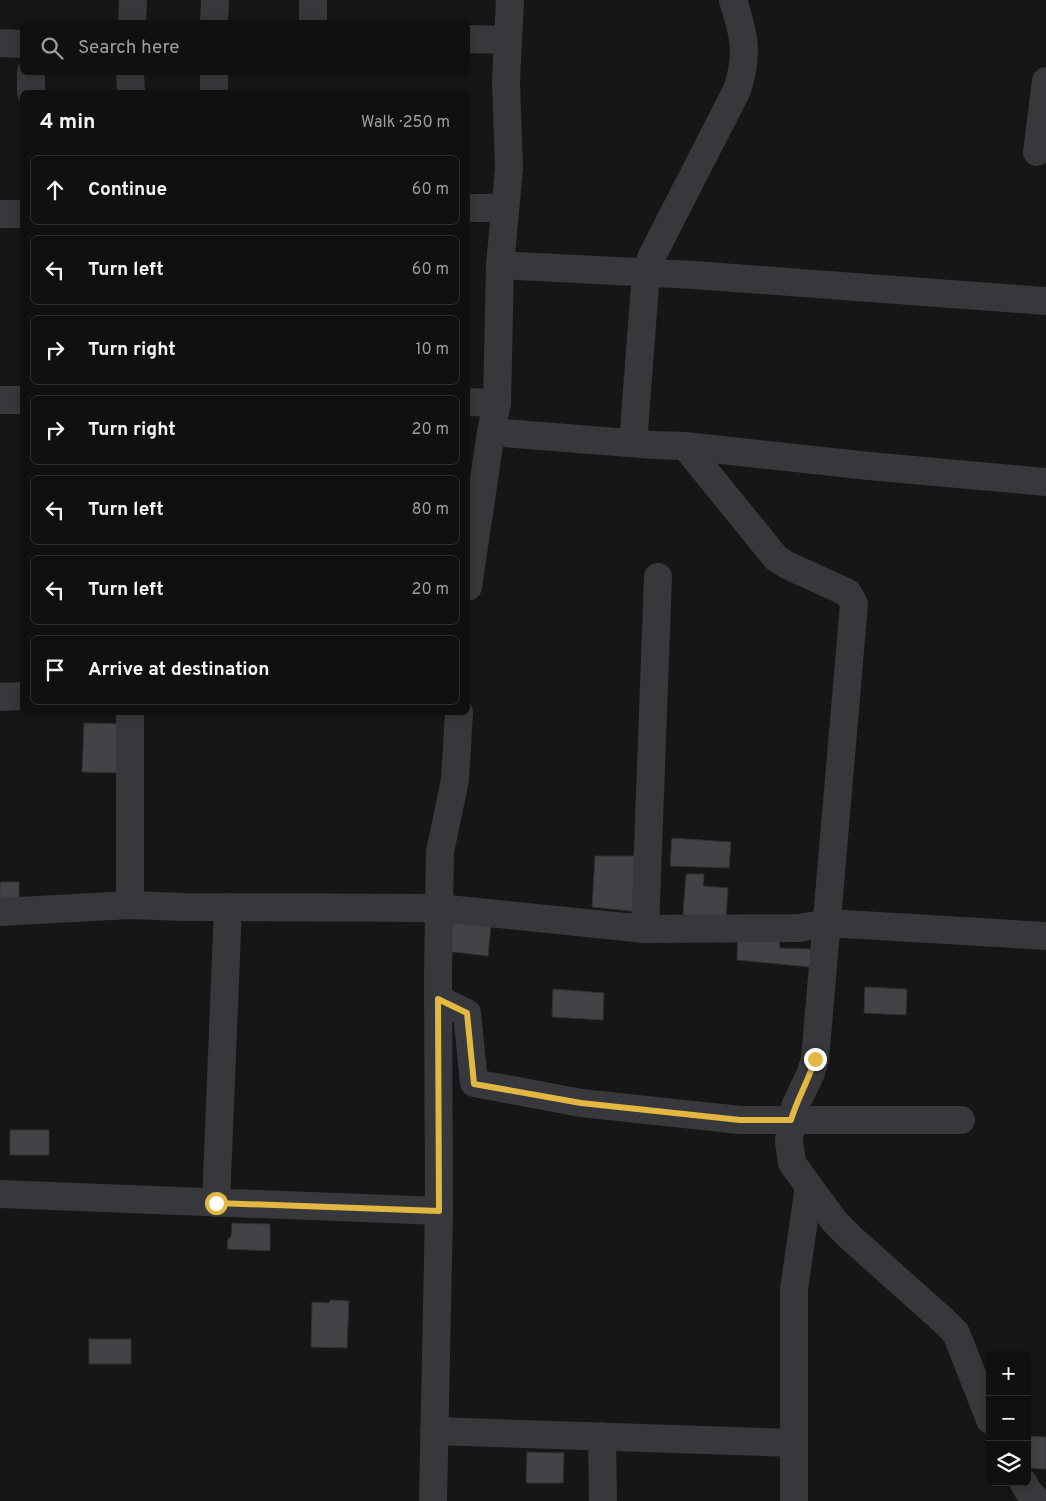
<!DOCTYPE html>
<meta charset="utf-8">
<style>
:root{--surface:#101011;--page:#1e1e1f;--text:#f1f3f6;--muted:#9c9d9f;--line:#303031}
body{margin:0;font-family:Overpass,sans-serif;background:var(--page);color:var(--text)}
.controls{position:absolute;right:15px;bottom:15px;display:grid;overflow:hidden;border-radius:8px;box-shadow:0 2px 8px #0003}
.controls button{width:45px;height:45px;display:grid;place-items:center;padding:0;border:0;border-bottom:1px solid var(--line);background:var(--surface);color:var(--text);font:25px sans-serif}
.stop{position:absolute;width:15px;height:15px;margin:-11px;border:4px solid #e2b843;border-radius:50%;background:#fff}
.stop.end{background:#e2b843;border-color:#fff;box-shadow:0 1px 5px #0008}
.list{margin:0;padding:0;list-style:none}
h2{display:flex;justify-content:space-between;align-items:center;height:65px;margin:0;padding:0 20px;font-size:21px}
h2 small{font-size:16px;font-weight:400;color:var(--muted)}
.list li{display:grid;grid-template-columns:32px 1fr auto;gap:15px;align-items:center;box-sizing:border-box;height:70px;margin:0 10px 10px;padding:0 10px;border:1px solid var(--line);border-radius:8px}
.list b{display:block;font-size:19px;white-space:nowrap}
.list em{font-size:16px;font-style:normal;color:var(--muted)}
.icon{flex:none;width:28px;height:28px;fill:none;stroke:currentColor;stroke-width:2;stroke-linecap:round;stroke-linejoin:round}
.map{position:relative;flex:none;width:1046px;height:1501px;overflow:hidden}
.search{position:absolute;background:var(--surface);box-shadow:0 2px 8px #0003;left:20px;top:20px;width:450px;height:55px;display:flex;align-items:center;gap:12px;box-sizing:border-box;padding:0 18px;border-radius:8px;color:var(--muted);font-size:19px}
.panel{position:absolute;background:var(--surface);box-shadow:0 2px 8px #0003;left:20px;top:90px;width:450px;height:625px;border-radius:8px}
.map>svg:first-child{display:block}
.building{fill:#434347;stroke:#303033}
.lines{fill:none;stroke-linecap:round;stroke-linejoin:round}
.minor{stroke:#37383c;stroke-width:28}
.route{stroke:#e2b843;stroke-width:6}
</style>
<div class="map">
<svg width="1046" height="1501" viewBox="0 0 1046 1501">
<rect width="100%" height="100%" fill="#161617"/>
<g class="building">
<polygon points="84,723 124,724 122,773 82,772"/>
<polygon points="672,838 731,842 729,868 670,866"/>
<polygon points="595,856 640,856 640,912 592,907"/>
<polygon points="686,874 704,874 703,886 728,888 726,916 683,915"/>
<polygon points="0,882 19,882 19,911 0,912"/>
<polygon points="447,912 492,916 488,956 445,951"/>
<polygon points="738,933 778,934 780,948 812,949 810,967 737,960"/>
<polygon points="865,987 907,989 906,1015 864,1013"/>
<polygon points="553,989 604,993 603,1020 552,1017"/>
<rect x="10" y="1130" width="39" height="25"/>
<polygon points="232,1223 270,1224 270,1251 227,1249 228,1239 231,1237"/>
<polygon points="330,1300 349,1301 347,1348 311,1347 312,1302 329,1303"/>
<rect x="89" y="1339" width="42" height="25"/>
<polygon points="1027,1436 1046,1437 1046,1469 1027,1468"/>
<polygon points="527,1452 564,1453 563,1483 526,1483"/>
</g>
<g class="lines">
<g class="minor">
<polyline points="132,22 133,0"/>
<polyline points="214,22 215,0"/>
<polyline points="313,22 313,0"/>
<polyline points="468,39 508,40"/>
<polyline points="0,43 22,44"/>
<polyline points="31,72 31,92"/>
<polyline points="130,72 131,92"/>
<polyline points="214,72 214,92"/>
<polyline points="1037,152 1046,81"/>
<polyline points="468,208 504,208"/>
<polyline points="0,214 22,214"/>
<polyline points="500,265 694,275 1046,301"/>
<polyline points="0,400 22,400"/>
<polyline points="468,402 497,403"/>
<polyline points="491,432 654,445 685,446 869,466 1046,482"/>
<path d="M633 443 646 272 652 256 737 90C749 53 744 35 733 0"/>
<polyline points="685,446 776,558 787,565 848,593 854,604 815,1059 810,1075 796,1104 791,1120 789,1141 792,1163 835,1222 851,1238 944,1321 956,1333 990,1420"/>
<polyline points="468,587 491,432 497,403 500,265 509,169 506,81 510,0"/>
<polyline points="0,697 22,696"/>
<polyline points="130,712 130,905"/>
<polyline points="0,912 130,905 184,907 439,908 645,929 799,928 828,923 1046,936"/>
<polyline points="645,929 658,577"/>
<polyline points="438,999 467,1013 474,1083 581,1103 740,1120 961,1120"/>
<polyline points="0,1194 439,1211"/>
<polyline points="216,1203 228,907"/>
<polyline points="434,1431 794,1443"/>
<polyline points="602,1436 603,1501"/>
<polyline points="1023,1482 1028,1491 1037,1501"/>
<polyline points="433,1501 439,1211 438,974 440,852 455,780 459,712"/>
<polyline points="794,1501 794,1289 809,1186"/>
</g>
</g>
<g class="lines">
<path class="route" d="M216 1203 439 1211 438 999 467 1013 474 1084 581 1103 740 1120H791C797 1099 809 1080 815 1059"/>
</g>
</svg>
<div class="controls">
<button>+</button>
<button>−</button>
<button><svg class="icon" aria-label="layers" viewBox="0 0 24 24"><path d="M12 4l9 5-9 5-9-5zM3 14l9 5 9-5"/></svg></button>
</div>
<div class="stop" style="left:216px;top:1203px"></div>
<div class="stop end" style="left:815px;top:1059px"></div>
<div class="search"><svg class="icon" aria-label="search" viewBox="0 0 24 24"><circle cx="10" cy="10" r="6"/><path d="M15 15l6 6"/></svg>Search here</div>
<section class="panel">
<h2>4 min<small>Walk · 250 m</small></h2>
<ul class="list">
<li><svg class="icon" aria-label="ahead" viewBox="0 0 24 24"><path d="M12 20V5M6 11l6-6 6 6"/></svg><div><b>Continue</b></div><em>60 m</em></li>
<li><svg class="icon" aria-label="left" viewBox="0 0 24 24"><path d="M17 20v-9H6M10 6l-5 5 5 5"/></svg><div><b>Turn left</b></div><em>60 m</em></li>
<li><svg class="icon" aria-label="right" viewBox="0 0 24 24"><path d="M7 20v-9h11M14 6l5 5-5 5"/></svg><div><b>Turn right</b></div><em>10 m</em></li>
<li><svg class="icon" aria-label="right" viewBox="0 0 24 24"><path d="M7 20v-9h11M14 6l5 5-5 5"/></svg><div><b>Turn right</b></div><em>20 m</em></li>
<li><svg class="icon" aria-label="left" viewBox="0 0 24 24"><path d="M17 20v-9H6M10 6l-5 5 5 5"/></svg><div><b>Turn left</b></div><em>80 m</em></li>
<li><svg class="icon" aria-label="left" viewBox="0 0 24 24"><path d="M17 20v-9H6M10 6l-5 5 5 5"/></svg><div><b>Turn left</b></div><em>20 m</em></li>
<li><svg class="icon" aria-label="arrive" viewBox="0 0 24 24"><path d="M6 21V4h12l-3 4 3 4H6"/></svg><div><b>Arrive at destination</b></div></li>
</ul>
</section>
</div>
